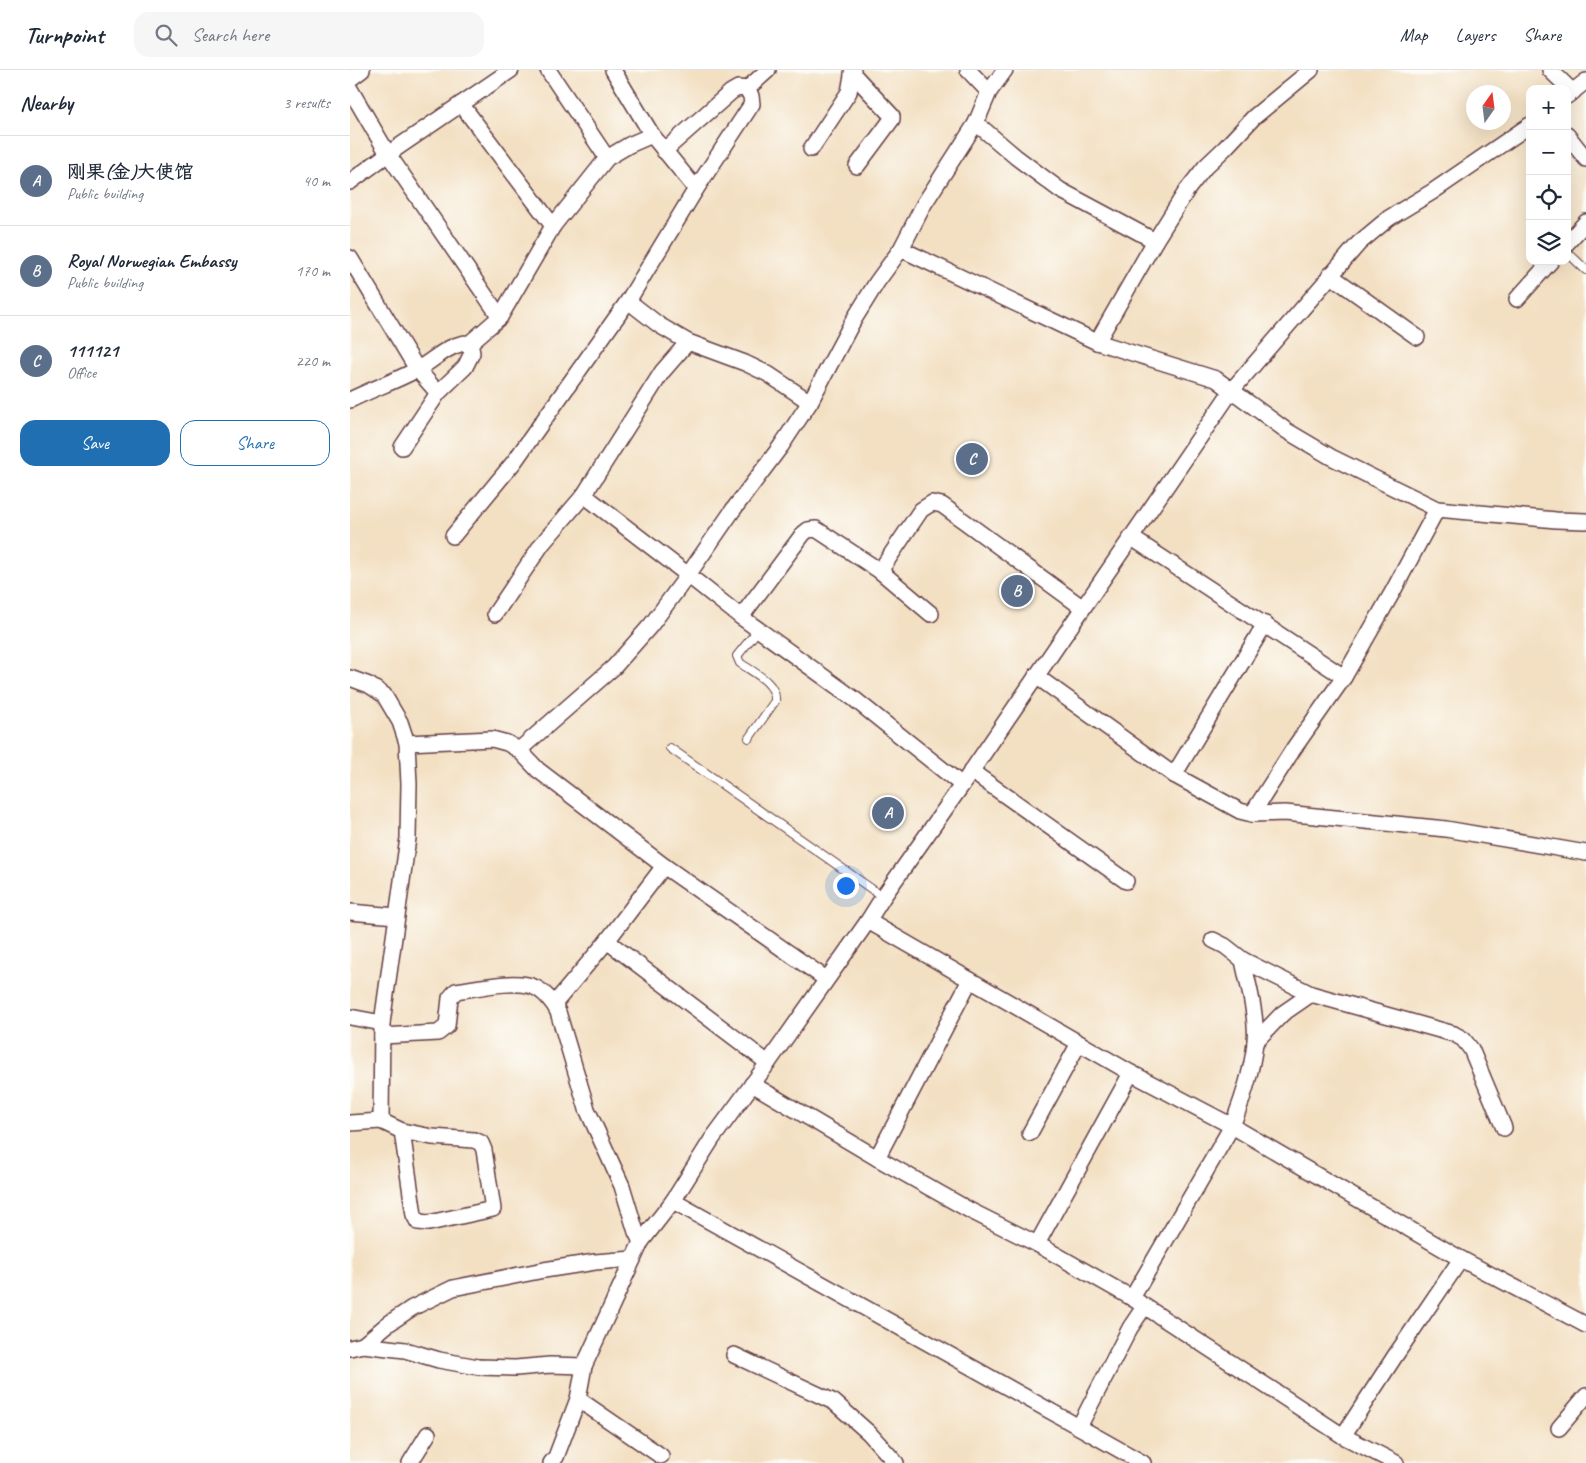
<!DOCTYPE html>
<meta charset="utf-8">
<style>
:root{--surface:#fff;--page:#f6f6f7;--text:#1f2937;--muted:#747a83;--line:#e0e1e3;--accent:#1f6fb2}
body{margin:0;font-family:Caveat,"LXGW WenKai TC",sans-serif;background:var(--page);color:var(--text)}
.controls{position:absolute;right:15px;top:15px;display:grid;overflow:hidden;border-radius:10px;box-shadow:0 5px 20px #0002}
.controls button{width:45px;height:45px;display:grid;place-items:center;padding:0;border:0;border-bottom:1px solid var(--line);background:var(--surface);color:var(--text);font:25px sans-serif}
.compass{position:absolute;left:1116px;top:15px;width:45px;height:45px;border-radius:50%;background:var(--surface);box-shadow:0 5px 20px #0002;rotate:14deg}
.you{position:absolute;left:495px;top:815px;width:18px;height:18px;margin:-12px;border:4px solid #fff;border-radius:50%;background:#1a73e8;box-shadow:0 0 0 8px #1a73e833}
.badge{display:grid;place-items:center;width:32px;height:32px;border-radius:50%;background:var(--accent);color:#fff;font-size:16px;font-weight:700}
.pin{position:absolute;translate:-50% -50%;border:2px solid #fff;box-shadow:0 1px 5px #0006}
.list{margin:0;padding:0;list-style:none}
h2{display:flex;justify-content:space-between;align-items:center;height:65px;margin:0;padding:0 20px;font-size:21px}
h2 small{font-size:16px;font-weight:400;color:var(--muted)}
.list li{display:grid;grid-template-columns:32px 1fr auto;gap:15px;align-items:center;box-sizing:border-box;height:90px;padding:0 20px;border-top:1px solid var(--line)}
.list b{display:block;font-size:19px;white-space:nowrap}
.list p{margin:0;font-size:16px;white-space:nowrap;color:var(--muted)}
.list em{font-size:16px;font-style:normal;color:var(--muted)}
.actions{display:flex;gap:10px;padding:15px 20px}
.actions a{flex:1;padding:11px 0;border:1px solid var(--accent);border-radius:15px;text-align:center;font-size:18px;color:var(--accent)}
.actions .main{background:var(--accent);color:#fff}
.icon{flex:none;width:28px;height:28px;fill:none;stroke:currentColor;stroke-width:2;stroke-linecap:round;stroke-linejoin:round}
.map{position:relative;flex:none;width:1236px;height:1393px;overflow:hidden}
header{display:flex;align-items:center;gap:30px;box-sizing:border-box;height:70px;padding:0 25px;background:var(--surface);border-bottom:1px solid var(--line)}
header strong{font-size:24px}
nav{display:flex;gap:28px;margin-inline-start:auto;font-size:18px}
.search{width:350px;height:45px;background:var(--page);display:flex;align-items:center;gap:12px;box-sizing:border-box;padding:0 18px;border-radius:15px;color:var(--muted);font-size:19px}
main{display:flex}
aside{flex:1;background:var(--surface)}
.map>svg:first-child{display:block}
.lines{fill:none;stroke-linecap:round;stroke-linejoin:round}
.service-casing{stroke:#633c42;stroke-width:10}
.minor-casing{stroke:#633c42;stroke-width:18}
.service{stroke:#fff;stroke-width:8}
.minor{stroke:#fff;stroke-width:15}
</style>
<header>
<strong>Turnpoint</strong>
<div class="search"><svg class="icon" aria-label="search" viewBox="0 0 24 24"><circle cx="10" cy="10" r="6"/><path d="M15 15l6 6"/></svg>Search here</div>
<nav><a>Map</a><a>Layers</a><a>Share</a></nav>
</header>
<main>
<aside>
<h2>Nearby<small>3 results</small></h2>
<ul class="list">
<li><span class="badge" style="background:#5c6f8a">A</span><div><b>刚果(金)大使馆</b><p>Public building</p></div><em>40 m</em></li>
<li><span class="badge" style="background:#5c6f8a">B</span><div><b>Royal Norwegian Embassy</b><p>Public building</p></div><em>170 m</em></li>
<li><span class="badge" style="background:#5c6f8a">C</span><div><b>111121</b><p>Office</p></div><em>220 m</em></li>
</ul>
<div class="actions"><a class="main">Save</a><a>Share</a></div>
</aside>
<div class="map">
<svg width="1236" height="1393" viewBox="0 0 1236 1393">
<rect width="100%" height="100%" fill="#fdfcf7"/>
<filter id="ink" filterUnits="userSpaceOnUse"><feTurbulence type="fractalNoise" baseFrequency=".02" numOctaves="2"/><feDisplacementMap in="SourceGraphic" scale="10" xChannelSelector="R" yChannelSelector="G"/><feConvolveMatrix kernelMatrix="1 2 1 2 8 2 1 2 1" color-interpolation-filters="sRGB"/></filter>
<filter id="wash" filterUnits="userSpaceOnUse"><feTurbulence type="fractalNoise" baseFrequency=".0096" numOctaves="4" result="noise"/><feDisplacementMap in="SourceGraphic" scale="20" xChannelSelector="R" yChannelSelector="G"/><feGaussianBlur stdDeviation="1.12" result="paint"/><feColorMatrix in="noise" values="0 0 0 0 0 0 0 0 0 0 0 0 0 0 0 0 0 1.4 0 .05"/><feComposite in="paint" operator="in"/></filter>
<g filter="url(#wash)">
<rect width="100%" height="100%" fill="#f3e0c3"/>
</g>
<g filter="url(#ink)">
<g class="lines">
<defs>
<g id="service">
<polyline points="1217,182 1236,200"/>
<path d="M399 668 425 631C427 613 403 602 390 593L387 586 408 560"/>
<polyline points="320,678 533,827"/>
</g>
<g id="minor">
<polyline points="198,0 257,88"/>
<polyline points="263,0 302,65 346,119"/>
<polyline points="618,0 639,22"/>
<polyline points="1200,0 1223,22"/>
<polyline points="502,3 542,46 542,49 507,96"/>
<polyline points="0,9 12,0"/>
<polyline points="0,19 38,84 150,247"/>
<polyline points="1217,26 1236,11"/>
<polyline points="111,34 203,156"/>
<polyline points="626,53 666,87 710,120 805,171 747,272"/>
<polyline points="1217,65 1236,89"/>
<polyline points="461,79 499,22 503,0"/>
<polyline points="314,81 381,22 388,18 397,19 418,0"/>
<polyline points="0,112 38,84 161,0"/>
<polyline points="805,171 837,120 855,97 875,78 904,47 961,0"/>
<polyline points="1217,173 1236,152"/>
<polyline points="551,179 747,272 866,309 937,361 981,387 1087,439 1206,450 1236,451"/>
<polyline points="0,188 67,299 88,323"/>
<polyline points="980,205 1067,267"/>
<polyline points="1167,229 1201,191"/>
<polyline points="278,231 309,255 338,272 395,293 418,304 460,332"/>
<path d="M0 330C22 319 46 311 68 299 84 290 101 272 120 273L150 247 203 156 257 88 279 75 302 65"/>
<polyline points="52,377 88,323 115,297 122,283 120,273"/>
<polyline points="234,425 338,505 391,547 503,628 612,715"/>
<polyline points="103,466 164,392 278,231 346,119 402,34 401,26 397,19"/>
<polyline points="782,468 994,607 944,678 902,744"/>
<polyline points="530,501 571,440 582,433 592,435 733,538"/>
<polyline points="145,544 192,474 234,425 312,302 338,272"/>
<polyline points="391,547 453,464 458,460 466,459 530,501 581,544"/>
<polyline points="686,606 824,705 890,741 902,744 935,743 1096,759 1236,783"/>
<polyline points="994,607 1042,523 1087,439"/>
<polyline points="0,608 19,615 34,625 50,652 57,673 59,714 58,768 32,953 31,1051 0,1053"/>
<polyline points="57,673 142,669 157,673 169,680 188,700 314,796 476,909"/>
<polyline points="169,680 264,597 301,555 338,505 383,440 431,376 460,332 503,251 527,212 551,179 574,134 626,53 639,22 655,0"/>
<polyline points="621,701 776,811"/>
<polyline points="824,705 915,554"/>
<polyline points="0,842 46,846"/>
<polyline points="518,851 781,1003 882,1056 1111,1189 1236,1255"/>
<polyline points="863,870 875,876 893,890 961,924 1104,964 1113,969 1121,979 1154,1058"/>
<polyline points="257,871 418,993"/>
<polyline points="204,934 257,871 314,796"/>
<polyline points="0,947 32,953"/>
<path d="M32 966 88 963 97 956 100 928 106 921C127 918 166 909 184 917 194 921 204 933 208 942L237 1039 272 1116 286 1162 291 1172"/>
<polyline points="905,972 932,944 961,924"/>
<polyline points="402,1014 527,1088 621,1141 687,1174 782,1228 993,1366 1046,1393"/>
<polyline points="31,1051 52,1061 64,1145 68,1152 79,1153 143,1139 134,1080 131,1073 124,1070 82,1067 52,1061"/>
<polyline points="680,1063 729,973"/>
<polyline points="527,1088 620,910"/>
<polyline points="323,1131 729,1357"/>
<polyline points="687,1174 781,1003"/>
<path d="M782 1228 882 1056C893 1029 908 984 905 955 904 933 897 911 893 890"/>
<polyline points="13,1275 38,1254 62,1238 103,1218 194,1200 245,1192 283,1189"/>
<polyline points="0,1278 13,1275 55,1280 89,1290 128,1297 166,1298 200,1295 234,1296"/>
<polyline points="384,1285 484,1332 519,1363 546,1393"/>
<polyline points="228,1329 311,1386"/>
<polyline points="1209,1358 1236,1326"/>
<polyline points="993,1366 1045,1286 1111,1189"/>
<polyline points="60,1393 78,1364"/>
<polyline points="201,1393 206,1387 228,1329 234,1296 291,1172 323,1131 362,1069 418,993 518,851 533,827 612,715 882,320 1009,173 1039,148 1082,122 1180,55"/>
<polyline points="793,1393 729,1357 780,1258 794,1237"/>
</g>
</defs>
<use href="#service" class="service-casing"/>
<use href="#minor" class="minor-casing"/>
<use href="#service" class="service"/>
<use href="#minor" class="minor"/>
</g>
</g>
</svg>
<div class="controls">
<button>+</button>
<button>−</button>
<button><svg class="icon" aria-label="locate" viewBox="0 0 24 24"><circle cx="12" cy="12" r="6"/><path d="M12 2v4M12 18v4M2 12h4M18 12h4"/></svg></button>
<button><svg class="icon" aria-label="layers" viewBox="0 0 24 24"><path d="M12 4l9 5-9 5-9-5zM3 14l9 5 9-5"/></svg></button>
</div>
<svg class="compass" viewBox="-18 -18 36 36"><path d="M0-13l5 13h-10z" fill="#e53935"/><path d="M0 13l5-13h-10z" fill="#747a83"/></svg>
<div class="you"></div>
<div class="pin badge" style="left:538px;top:743px;background:#5c6f8a">A</div>
<div class="pin badge" style="left:667px;top:521px;background:#5c6f8a">B</div>
<div class="pin badge" style="left:622px;top:389px;background:#5c6f8a">C</div>
</div>
</main>
